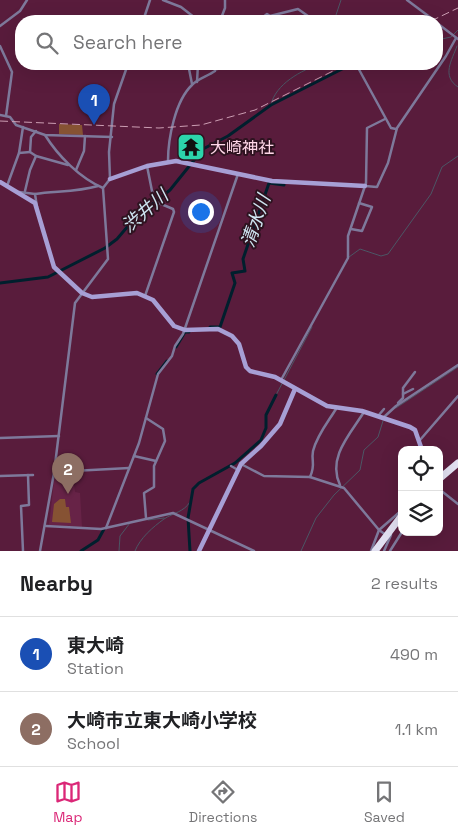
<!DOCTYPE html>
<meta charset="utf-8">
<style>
:root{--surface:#fff;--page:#f2f2f2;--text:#202124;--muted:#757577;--line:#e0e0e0;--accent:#db2777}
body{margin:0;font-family:"Space Grotesk","Noto Sans JP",sans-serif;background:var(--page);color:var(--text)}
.controls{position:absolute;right:15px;bottom:15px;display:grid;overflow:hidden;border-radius:10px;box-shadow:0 5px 20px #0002}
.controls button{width:45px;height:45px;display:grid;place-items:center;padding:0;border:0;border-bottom:1px solid var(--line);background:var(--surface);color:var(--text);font:25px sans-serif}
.you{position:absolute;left:200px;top:211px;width:18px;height:18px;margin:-12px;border:4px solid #fff;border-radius:50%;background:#1a73e8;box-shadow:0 0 0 8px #1a73e833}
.badge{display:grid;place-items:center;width:32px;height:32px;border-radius:50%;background:var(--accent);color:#fff;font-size:16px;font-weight:700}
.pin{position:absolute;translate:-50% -41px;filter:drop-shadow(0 1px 2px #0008)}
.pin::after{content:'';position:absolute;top:26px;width:18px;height:15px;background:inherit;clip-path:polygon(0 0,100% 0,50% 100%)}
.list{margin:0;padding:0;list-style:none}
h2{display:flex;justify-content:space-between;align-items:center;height:65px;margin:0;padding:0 20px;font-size:21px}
h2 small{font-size:16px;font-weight:400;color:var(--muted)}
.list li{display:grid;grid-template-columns:32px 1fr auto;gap:15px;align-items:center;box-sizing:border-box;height:75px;padding:0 20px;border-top:1px solid var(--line)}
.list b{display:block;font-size:19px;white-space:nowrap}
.list p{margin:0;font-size:16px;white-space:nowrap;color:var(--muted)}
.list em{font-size:16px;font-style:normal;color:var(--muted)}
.icon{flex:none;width:28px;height:28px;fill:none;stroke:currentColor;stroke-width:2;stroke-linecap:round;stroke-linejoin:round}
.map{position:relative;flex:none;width:458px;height:551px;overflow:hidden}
.search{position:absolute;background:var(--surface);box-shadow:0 5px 20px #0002;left:15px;right:15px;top:15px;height:55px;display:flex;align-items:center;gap:12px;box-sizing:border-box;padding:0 18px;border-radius:20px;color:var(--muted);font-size:19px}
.sheet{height:215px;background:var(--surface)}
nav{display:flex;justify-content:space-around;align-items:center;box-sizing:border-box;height:70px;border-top:1px solid var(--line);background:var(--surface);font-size:14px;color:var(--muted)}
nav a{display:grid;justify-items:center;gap:2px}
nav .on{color:var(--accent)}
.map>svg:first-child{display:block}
.built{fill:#672347}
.green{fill:#865233}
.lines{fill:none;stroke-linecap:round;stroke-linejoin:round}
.stream{stroke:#4c5665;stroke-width:1}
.river{stroke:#001f2d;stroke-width:3}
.street{stroke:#7e799b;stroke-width:2.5}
.secondary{stroke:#a79fd5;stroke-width:4.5}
.highway{stroke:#e2e0f1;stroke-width:7}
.rail{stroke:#cc9eb3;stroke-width:1;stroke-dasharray:8 4;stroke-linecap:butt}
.labels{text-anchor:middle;stroke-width:4;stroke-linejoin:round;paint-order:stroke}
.poi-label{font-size:16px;fill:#ffd7e8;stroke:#2e1320;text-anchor:start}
.water-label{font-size:18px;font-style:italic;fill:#cfe6f2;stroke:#2e1320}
</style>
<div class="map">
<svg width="458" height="551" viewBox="0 0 458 551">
<rect width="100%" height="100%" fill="#591c3c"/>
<polygon class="built" points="72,471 75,492 80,493 82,527 49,525 55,473"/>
<g class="green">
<polygon points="59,124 82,125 83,135 59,134"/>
<polygon points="60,499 65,499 66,507 69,507 71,523 52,522 54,504"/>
</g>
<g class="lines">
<g class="stream">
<polyline points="334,21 341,0"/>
<polyline points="437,40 451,37 458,30"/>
<path d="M457 46C452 60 441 76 458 87"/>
<path d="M271 105C275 84 302 70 320 64"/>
<polyline points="349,257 360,249 381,256 388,254 431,194 442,167 458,156"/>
<polyline points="276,395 312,327"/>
<polyline points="396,408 458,367"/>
<polyline points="148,520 164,518"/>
<polyline points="119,551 120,536 130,523"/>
<path d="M135 551C140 538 153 527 164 519 173 513 184 512 190 502"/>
<polyline points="301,551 316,518 334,495 360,470 364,450 378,437 383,421"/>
</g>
<g class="river">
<polyline points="0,283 48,277 105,248 117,239 134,219 170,190 203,149 228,136 271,105 352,64"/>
<polyline points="210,327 220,327 235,283 232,273 245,271 243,259 269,183 284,185"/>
<polyline points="176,347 185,332 189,332"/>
<polyline points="157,374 167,361"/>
<polyline points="81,551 98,540 104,529"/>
<polyline points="190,551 188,518 193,489 199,483 235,463 261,440 266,428 266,415 276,395"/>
</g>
<g class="street">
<polyline points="163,0 181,7 199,21"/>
<polyline points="407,0 435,21"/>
<polyline points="143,21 150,0"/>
<polyline points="220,21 225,8 225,0"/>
<polyline points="258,21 267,14 270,16 298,9 315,21"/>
<polyline points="437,23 458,39"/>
<polyline points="0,26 20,11 27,0"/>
<polyline points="0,46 12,72 6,116"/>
<polyline points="188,64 192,84"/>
<polyline points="356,64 391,128 396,129"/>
<polyline points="217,69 242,64"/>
<polyline points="197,82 198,64"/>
<polyline points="0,115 10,117 16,125 45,135 112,137"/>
<path d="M45 135C58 156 80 178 103 188"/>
<polyline points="19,153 30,152"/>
<polyline points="36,156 68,165"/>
<path d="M168 161C168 139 175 101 192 85 197 79 208 76 215 71L217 64"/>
<polyline points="76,170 84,151 85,136"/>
<polyline points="7,186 19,153 23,127"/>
<polyline points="365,186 377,187 388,163 397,128 446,56 456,38"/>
<polyline points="25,191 30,170 36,156 30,152 31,137 36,131"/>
<polyline points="19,192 35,194"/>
<path d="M37 207 35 194C56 191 77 192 98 186"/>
<polyline points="351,229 362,231 372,207 359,203"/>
<polyline points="145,296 174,212 173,209 154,201 147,166"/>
<polyline points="281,380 348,258 348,236 366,183 367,128 385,119"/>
<polyline points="403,394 413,389"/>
<polyline points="398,403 403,398 403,388 415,372"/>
<polyline points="378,416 384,409"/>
<polyline points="384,417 396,406 458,365"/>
<polyline points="146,418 163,429 165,441 154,466 154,487 144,493 146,518"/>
<polyline points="0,438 59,436"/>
<polyline points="420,440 458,396"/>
<polyline points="134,456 156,461"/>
<polyline points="241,464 264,476 310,477 344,488 379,530 386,535"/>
<polyline points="231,466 238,470"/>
<polyline points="54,472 129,468"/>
<polyline points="0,476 33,475"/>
<path d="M310 477C316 464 311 462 313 451 317 435 328 422 336 409"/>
<path d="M340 485C327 458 350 434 364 412"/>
<polyline points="439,489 458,504"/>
<polyline points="46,526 101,529 173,513 254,551"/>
<polyline points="106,528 139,443 158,374 172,356 175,346 183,334 238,174"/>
<polyline points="23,551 21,506 29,505 28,475"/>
<polyline points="40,551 54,473 75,303 108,259 103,188 110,179 109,152 114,104 128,64"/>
<polyline points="371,551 379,530 402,510"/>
<polyline points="384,551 391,535"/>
<polyline points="390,551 402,532"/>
</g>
<g class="secondary">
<polyline points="110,179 147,166 176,161 272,181 365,186"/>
<polyline points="0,182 35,203 54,267 82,293 92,297 137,293 153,300 174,326 185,330 218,329 232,336 239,344 246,367 250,371 275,377 327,406 362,411 410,427 415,430 422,450"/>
<polyline points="199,551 241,464 261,446 280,424 295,389"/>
</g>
<g class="highway">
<polyline points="439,479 458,463"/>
<polyline points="375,551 402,515"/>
</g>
<g class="rail">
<polyline points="431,21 458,8"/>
<polyline points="0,121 159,128 201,125 255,110 347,64"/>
</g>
</g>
<defs>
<symbol id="temple-square" viewBox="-11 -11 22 22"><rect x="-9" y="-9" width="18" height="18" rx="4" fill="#2cd5ab" stroke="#2e1320"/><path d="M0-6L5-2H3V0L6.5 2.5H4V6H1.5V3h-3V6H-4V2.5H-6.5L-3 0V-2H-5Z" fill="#111"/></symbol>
</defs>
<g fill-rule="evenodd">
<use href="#temple-square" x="175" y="131" width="32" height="32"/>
</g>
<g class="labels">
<g class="poi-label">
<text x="210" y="153">大崎神社</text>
</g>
<g class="water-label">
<text transform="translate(145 211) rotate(-41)" y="6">渋井川</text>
<text transform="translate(256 221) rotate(-71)" y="6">清水川</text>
</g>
</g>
</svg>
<div class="controls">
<button><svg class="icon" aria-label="locate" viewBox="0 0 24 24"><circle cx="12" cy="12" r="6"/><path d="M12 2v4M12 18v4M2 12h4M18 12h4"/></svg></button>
<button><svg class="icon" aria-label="layers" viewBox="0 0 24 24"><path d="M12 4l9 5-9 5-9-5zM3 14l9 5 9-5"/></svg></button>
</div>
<div class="you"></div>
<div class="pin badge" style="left:94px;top:125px;background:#1a4fb4">1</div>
<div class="pin badge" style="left:68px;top:494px;background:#8d6e63">2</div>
<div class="search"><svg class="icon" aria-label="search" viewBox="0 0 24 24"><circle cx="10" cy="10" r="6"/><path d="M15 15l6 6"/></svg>Search here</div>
</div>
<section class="sheet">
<h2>Nearby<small>2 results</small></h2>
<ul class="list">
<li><span class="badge" style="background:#1a4fb4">1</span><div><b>東大崎</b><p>Station</p></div><em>490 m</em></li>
<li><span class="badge" style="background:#8d6e63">2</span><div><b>大崎市立東大崎小学校</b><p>School</p></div><em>1.1 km</em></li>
</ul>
</section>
<nav>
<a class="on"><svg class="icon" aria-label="map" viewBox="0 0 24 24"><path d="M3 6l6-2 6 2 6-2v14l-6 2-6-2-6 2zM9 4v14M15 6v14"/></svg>Map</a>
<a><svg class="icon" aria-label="directions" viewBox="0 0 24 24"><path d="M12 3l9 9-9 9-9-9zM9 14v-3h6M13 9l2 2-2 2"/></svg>Directions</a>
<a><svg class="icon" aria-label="saved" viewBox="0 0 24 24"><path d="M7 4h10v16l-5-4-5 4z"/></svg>Saved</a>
</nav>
